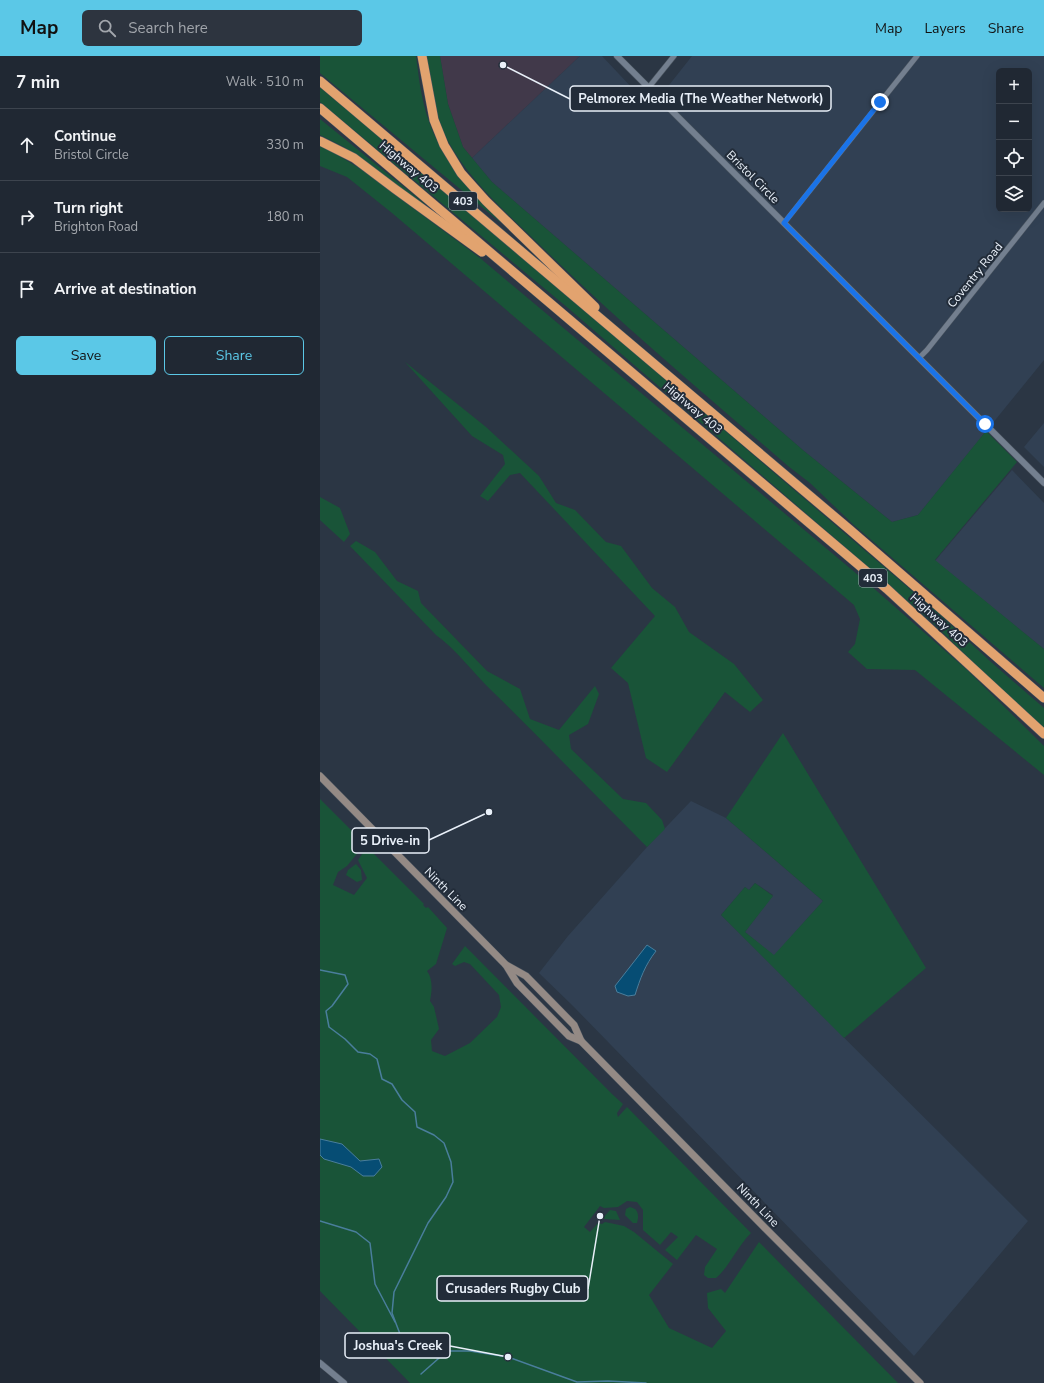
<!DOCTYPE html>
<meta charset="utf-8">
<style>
:root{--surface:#202833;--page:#2d343f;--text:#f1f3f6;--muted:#a2a6ac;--line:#3d444e;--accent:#5bc8e7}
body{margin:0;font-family:"Nunito Sans",sans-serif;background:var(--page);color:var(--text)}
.controls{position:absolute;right:12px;top:12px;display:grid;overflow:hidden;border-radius:6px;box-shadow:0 4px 16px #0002}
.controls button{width:36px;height:36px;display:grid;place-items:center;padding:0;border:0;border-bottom:1px solid var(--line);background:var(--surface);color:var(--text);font:20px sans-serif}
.stop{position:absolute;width:12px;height:12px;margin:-9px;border:3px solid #1a73e8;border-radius:50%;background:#fff}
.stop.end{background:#1a73e8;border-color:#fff;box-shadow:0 1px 4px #0008}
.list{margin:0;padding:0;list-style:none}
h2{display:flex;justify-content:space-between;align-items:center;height:52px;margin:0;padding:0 16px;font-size:17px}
h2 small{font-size:13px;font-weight:400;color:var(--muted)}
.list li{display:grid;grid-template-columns:26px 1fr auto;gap:12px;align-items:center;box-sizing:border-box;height:72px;padding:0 16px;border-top:1px solid var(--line)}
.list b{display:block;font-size:15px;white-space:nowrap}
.list p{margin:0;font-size:13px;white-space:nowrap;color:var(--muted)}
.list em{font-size:13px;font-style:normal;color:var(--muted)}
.actions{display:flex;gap:8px;padding:12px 16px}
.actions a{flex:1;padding:9px 0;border:1px solid var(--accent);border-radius:6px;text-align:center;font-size:14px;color:var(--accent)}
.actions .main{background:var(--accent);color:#111}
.icon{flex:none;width:22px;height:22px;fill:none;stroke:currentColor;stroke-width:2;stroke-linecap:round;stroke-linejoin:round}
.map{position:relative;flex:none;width:724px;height:1327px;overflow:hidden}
header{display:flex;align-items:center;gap:24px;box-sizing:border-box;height:56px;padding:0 20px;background:var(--accent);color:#111}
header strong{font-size:19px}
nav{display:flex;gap:22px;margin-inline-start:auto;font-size:14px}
.search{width:280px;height:36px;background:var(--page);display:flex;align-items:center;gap:10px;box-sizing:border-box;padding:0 14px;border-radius:6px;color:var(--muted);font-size:15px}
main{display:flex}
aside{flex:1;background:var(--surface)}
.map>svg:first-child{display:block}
.commercial{fill:#41394a}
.built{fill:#314053;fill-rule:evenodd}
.green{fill:#195438}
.water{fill:#064d74;stroke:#4a7e9c}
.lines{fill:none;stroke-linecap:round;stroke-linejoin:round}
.stream{stroke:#4a7e9c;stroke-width:1.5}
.minor-casing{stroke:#4b5560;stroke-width:6}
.tertiary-casing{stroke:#4b5560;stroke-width:7}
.secondary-casing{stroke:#4b5560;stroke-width:8}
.motorway-casing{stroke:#4b5560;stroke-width:10}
.minor{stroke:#737f8f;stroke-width:5}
.tertiary{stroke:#737f8f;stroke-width:6}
.secondary{stroke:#948a85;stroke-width:7}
.motorway{stroke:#e2a36f;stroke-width:9}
.route{stroke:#1a73e8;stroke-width:5}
.labels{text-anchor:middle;stroke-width:4;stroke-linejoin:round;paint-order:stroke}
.shield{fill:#222c39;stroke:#adb5bf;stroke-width:1}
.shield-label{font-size:11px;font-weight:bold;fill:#e9f0f9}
.street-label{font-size:12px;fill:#e9f0f9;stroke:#222c39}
.leader{fill:none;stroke:#e9f0f9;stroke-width:1.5}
.callout-dot{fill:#e9f0f9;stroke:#222c39;stroke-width:1.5}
.callout{fill:#222c39;stroke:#e9f0f9;stroke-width:1.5}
.callout-label{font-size:13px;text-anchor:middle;font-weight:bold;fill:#e9f0f9}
</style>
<header>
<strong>Map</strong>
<div class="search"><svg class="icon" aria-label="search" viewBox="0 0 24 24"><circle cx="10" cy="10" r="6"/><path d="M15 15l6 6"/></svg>Search here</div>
<nav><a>Map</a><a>Layers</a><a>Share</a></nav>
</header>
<main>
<aside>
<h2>7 min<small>Walk · 510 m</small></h2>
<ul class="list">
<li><svg class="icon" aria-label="ahead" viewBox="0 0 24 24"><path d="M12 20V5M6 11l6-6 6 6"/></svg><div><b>Continue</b><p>Bristol Circle</p></div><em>330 m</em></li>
<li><svg class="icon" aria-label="right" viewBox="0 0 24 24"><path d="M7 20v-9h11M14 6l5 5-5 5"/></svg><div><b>Turn right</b><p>Brighton Road</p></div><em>180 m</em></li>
<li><svg class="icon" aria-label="arrive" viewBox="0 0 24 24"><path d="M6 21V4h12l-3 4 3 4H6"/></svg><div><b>Arrive at destination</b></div></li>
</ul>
<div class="actions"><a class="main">Save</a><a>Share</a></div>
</aside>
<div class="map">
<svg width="724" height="1327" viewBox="0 0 724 1327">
<rect width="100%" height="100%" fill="#2b3644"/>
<polygon class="commercial" points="120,0 260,0 152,102 143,91 128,48"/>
<g class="built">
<path d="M260 0H282L331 52 372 0H724V304L598 459 572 466 484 395 172 126 152 102ZM679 15H709V153H679Z"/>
<polygon points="724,367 724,411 704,391"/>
<polygon points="692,414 724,447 724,593 615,505"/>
<polygon points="371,745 406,762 503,845 454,900 425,876 453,839 435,827 429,834 425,831 401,859 708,1165 594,1300 253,950 219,917 248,880 327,791"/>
</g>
<g class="green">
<path d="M0 0H96C98 13 99 27 102 40 112 92 143 130 181 165L180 166 0 17Z"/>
<path d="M107 0H120L128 48 143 91 172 126 484 395 572 466 598 459 666 375 697 406 615 504 724 593V632L534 469 490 427 468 410C386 339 302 269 224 193 190 160 151 127 128 85 114 59 111 29 107 0Z"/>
<polygon points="0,31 257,248 619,558 671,606 724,652 724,675 612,566 248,252 0,46"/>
<polygon points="0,63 105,148 104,149 24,91 0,79"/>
<polygon points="0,88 42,114 160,202 550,529 647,614 724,690 724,719 595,614 547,613 528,596 535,588 540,563 534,549 72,157 27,121 0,110"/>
<polygon points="85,306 166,371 219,420 236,447 255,454 286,486 301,490 332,532 355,551 369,576 414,608 443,644 430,656 405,636 347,716 326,702 308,627 291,612 335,560 200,417 190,419 168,445 160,440 185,408 183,399 152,380"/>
<polygon points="0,441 20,452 30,478 24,486 0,464"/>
<path d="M36 485 55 496 77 525 98 535 101 547 167 615 200 633 210 663 239 674 275 630 279 638 268 668 249 679 251 693 303 743 326 747 342 764 345 773 327 791C275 739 224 686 172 635 153 617 137 594 116 579L30 490Z"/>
<polygon points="463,677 606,912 524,982 401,859 425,831 429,834 435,827 453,840 425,876 454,899 503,845 406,762"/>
<path d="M0 743 45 788 27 810 18 816 13 829 34 839 47 822 38 804 47 791 104 848 103 849 106 852 108 851 127 872 116 908 107 915C113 923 112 935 110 945L114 951 119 973 111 984 112 995 125 1000 150 987 177 961 181 951 179 939 150 908 144 906 135 910 132 908 145 890 292 1038 303 1048 297 1057 298 1061 307 1051 431 1177C417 1191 410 1210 396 1222H388L384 1219 385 1211 397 1193 376 1179 357 1204 345 1194 358 1181 351 1176 340 1189 323 1174V1154L317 1146 307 1145 298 1151 284 1152 280 1150 264 1171 270 1176 278 1167 282 1168 285 1166 304 1170 314 1176 353 1208 329 1239 349 1272 392 1292 406 1275 388 1252 387 1237 401 1233 405 1237 439 1186 578 1327H90L0 1235Z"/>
<polygon points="36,808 41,814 42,824 37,826 26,819 28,814"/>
<path d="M310 1151C319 1153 319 1160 317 1167H313L305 1159 306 1153Z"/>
<polygon points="290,1154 296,1155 300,1164 285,1163 283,1162"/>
</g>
<g class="water">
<path d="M327 889 336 895C325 909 320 923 315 939L308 940 297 936 295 930Z"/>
<polygon points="0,1083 22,1088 40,1105 59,1103 62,1111 54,1120 43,1120 31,1111 4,1103 0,1099"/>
</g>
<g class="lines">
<g class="stream">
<polyline points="0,914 25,919 28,928 12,950 6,955 9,971 25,983 38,996 50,998 57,1003 62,1023 72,1028 82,1044 95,1056 97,1071 114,1079 124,1087 131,1106 133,1126 126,1141 108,1167 74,1236 72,1257 80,1278 98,1287 127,1295 150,1295 188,1301 257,1326 288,1325 326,1327"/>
<polyline points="0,1165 36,1176 50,1187 55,1228 75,1266"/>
<polyline points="101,1318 127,1295"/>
</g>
<defs>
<g id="minor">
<polyline points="329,31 354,0"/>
<polyline points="464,167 597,0"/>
<polyline points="599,302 607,294 724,147"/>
</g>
<g id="tertiary">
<polyline points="297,0 724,427"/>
<polyline points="0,1307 24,1327"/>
</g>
<g id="secondary">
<polyline points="0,720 186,909 197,927 249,980 261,985"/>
<polyline points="186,909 206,920 254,969 261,985 443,1170 600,1327"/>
</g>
<g id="motorway">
<polyline points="102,0 114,64 124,89 141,117 166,145 275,251"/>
<polyline points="0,25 529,473 724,642"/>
<polyline points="0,52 567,533 724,678"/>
<polyline points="0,85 34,102 75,133 162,196"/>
</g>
</defs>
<use href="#minor" class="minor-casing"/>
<use href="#tertiary" class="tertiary-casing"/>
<use href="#secondary" class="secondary-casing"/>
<use href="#motorway" class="motorway-casing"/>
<use href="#minor" class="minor"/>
<use href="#tertiary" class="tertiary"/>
<use href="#secondary" class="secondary"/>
<use href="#motorway" class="motorway"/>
</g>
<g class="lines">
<polyline class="route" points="560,46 464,167 665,368"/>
</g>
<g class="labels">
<g class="shield">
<rect x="129" y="136" width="28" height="18" rx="3"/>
<rect x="539" y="513" width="28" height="18" rx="3"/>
</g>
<g class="shield-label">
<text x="143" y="149">403</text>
<text x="553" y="526">403</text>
</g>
<g class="street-label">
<text transform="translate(89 111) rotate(40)" y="4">Highway 403</text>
<text transform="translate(433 121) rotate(45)" y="4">Bristol Circle</text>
<text transform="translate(655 219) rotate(-51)" y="4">Coventry Road</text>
<text transform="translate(373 352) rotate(40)" y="4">Highway 403</text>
<text transform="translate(619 564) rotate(42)" y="4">Highway 403</text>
<text transform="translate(126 833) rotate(45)" y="4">Ninth Line</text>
<text transform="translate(438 1149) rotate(46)" y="4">Ninth Line</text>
</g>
</g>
<path class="leader" d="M183 9L250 43M169 756L109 784M280 1160L268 1233M188 1301L130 1290"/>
<g class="callout-dot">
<circle cx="183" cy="9" r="4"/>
<circle cx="169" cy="756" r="4"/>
<circle cx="280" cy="1160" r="4"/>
<circle cx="188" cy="1301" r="4"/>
</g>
<g class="callout">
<rect x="250" y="30" width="261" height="25" rx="4"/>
<rect x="32" y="772" width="77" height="25" rx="4"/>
<rect x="117" y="1220" width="151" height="25" rx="4"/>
<rect x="25" y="1277" width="105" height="25" rx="4"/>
</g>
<g class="callout-label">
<text x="381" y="47">Pelmorex Media (The Weather Network)</text>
<text x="70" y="789">5 Drive-in</text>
<text x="193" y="1237">Crusaders Rugby Club</text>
<text x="78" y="1294">Joshua's Creek</text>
</g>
</svg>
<div class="controls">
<button>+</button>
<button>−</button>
<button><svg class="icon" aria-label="locate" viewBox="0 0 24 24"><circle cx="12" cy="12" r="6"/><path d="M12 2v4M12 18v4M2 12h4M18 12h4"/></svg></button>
<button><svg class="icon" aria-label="layers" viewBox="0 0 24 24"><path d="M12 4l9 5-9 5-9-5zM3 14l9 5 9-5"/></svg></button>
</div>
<div class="stop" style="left:665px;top:368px"></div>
<div class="stop end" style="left:560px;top:46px"></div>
</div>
</main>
